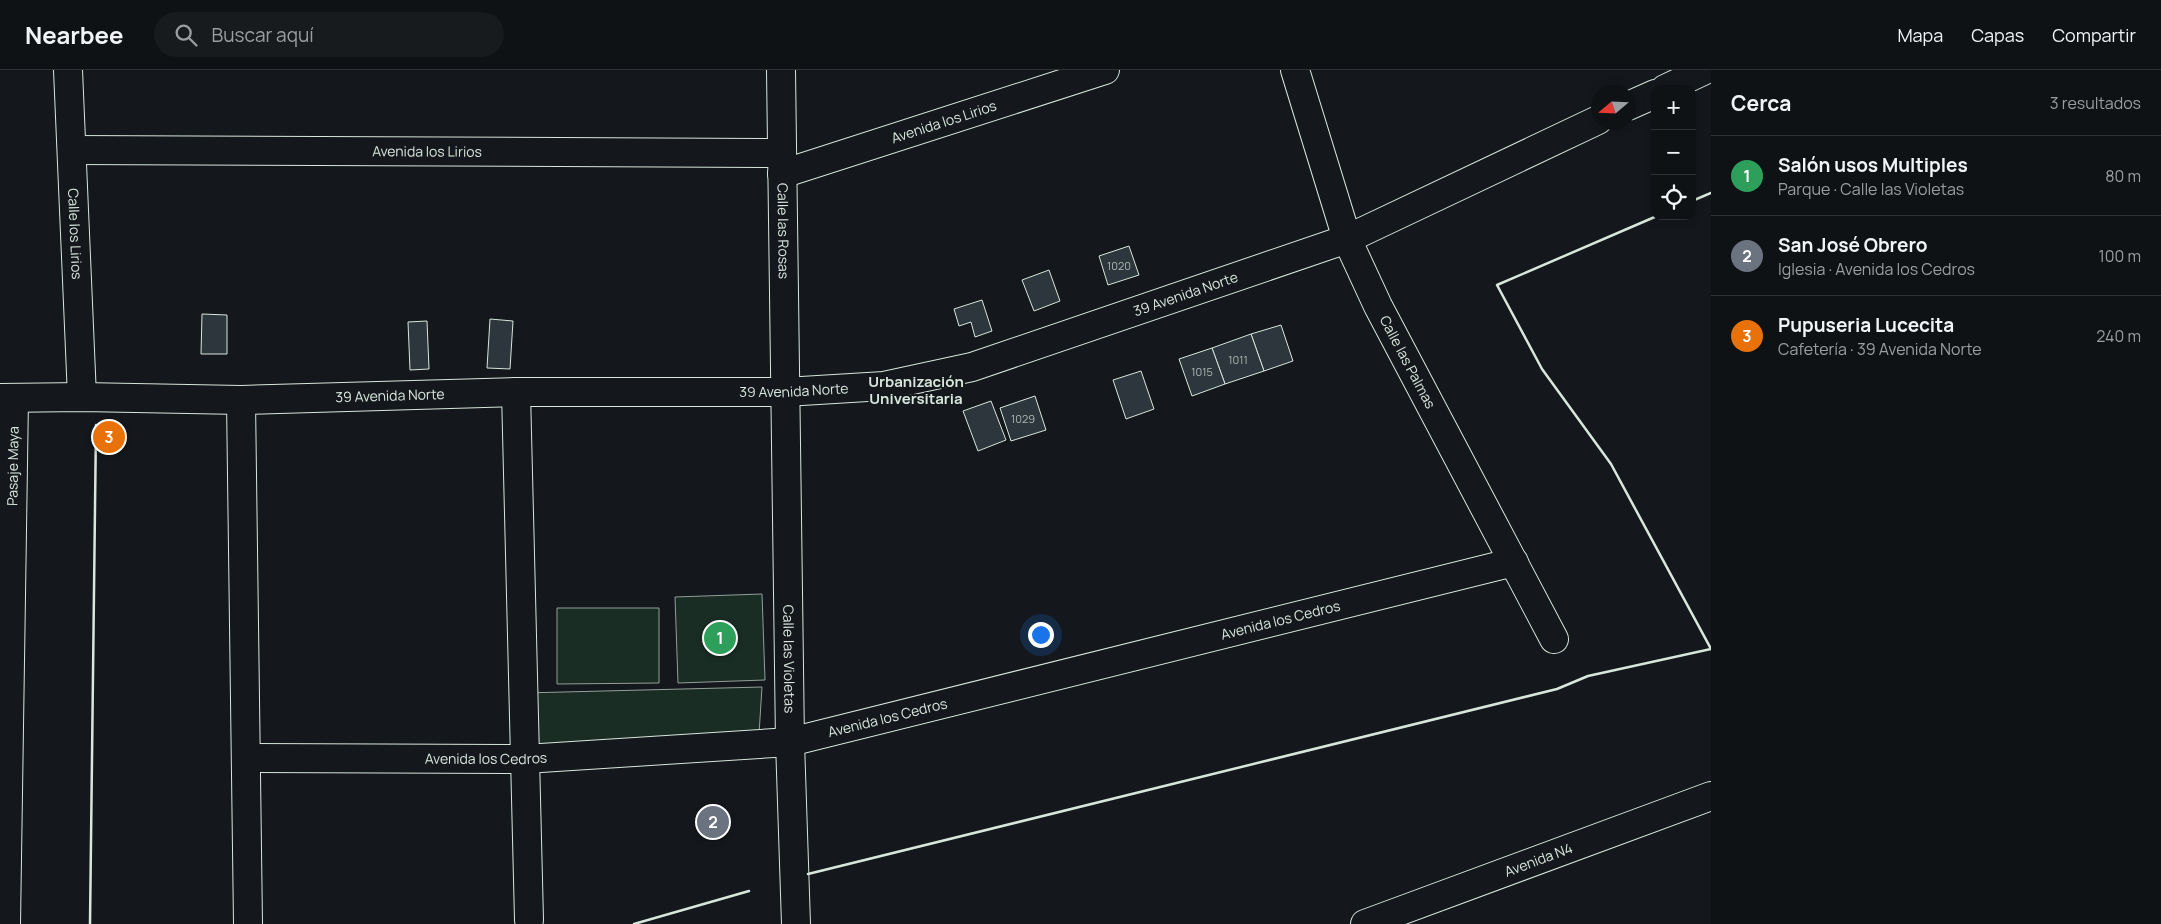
<!DOCTYPE html>
<html lang="es">
<meta charset="utf-8">
<style>
:root{--surface:#0f1215;--page:#181b1e;--text:#f1f3f6;--muted:#9b9ea0;--line:#2f3234;--accent:#0f766e}
body{margin:0;font-family:Manrope,sans-serif;background:var(--page);color:var(--text)}
.controls{position:absolute;right:15px;top:15px;display:grid;overflow:hidden;border-radius:10px;box-shadow:0 2px 8px #0003}
.controls button{width:45px;height:45px;display:grid;place-items:center;padding:0;border:0;border-bottom:1px solid var(--line);background:var(--surface);color:var(--text);font:25px sans-serif}
.compass{position:absolute;left:1591px;top:15px;width:45px;height:45px;border-radius:50%;background:var(--surface);box-shadow:0 2px 8px #0003;rotate:251deg}
.you{position:absolute;left:1040px;top:564px;width:18px;height:18px;margin:-12px;border:4px solid #fff;border-radius:50%;background:#1a73e8;box-shadow:0 0 0 8px #1a73e833}
.badge{display:grid;place-items:center;width:32px;height:32px;border-radius:50%;background:var(--accent);color:#fff;font-size:16px;font-weight:700}
.pin{position:absolute;translate:-50% -50%;border:2px solid #fff;box-shadow:0 1px 5px #0006}
.list{margin:0;padding:0;list-style:none}
h2{display:flex;justify-content:space-between;align-items:center;height:65px;margin:0;padding:0 20px;font-size:21px}
h2 small{font-size:16px;font-weight:400;color:var(--muted)}
.list li{display:grid;grid-template-columns:32px 1fr auto;gap:15px;align-items:center;box-sizing:border-box;height:80px;padding:0 20px;border-top:1px solid var(--line)}
.list b{display:block;font-size:19px;white-space:nowrap}
.list p{margin:0;font-size:16px;white-space:nowrap;color:var(--muted)}
.list em{font-size:16px;font-style:normal;color:var(--muted)}
.icon{flex:none;width:28px;height:28px;fill:none;stroke:currentColor;stroke-width:2;stroke-linecap:round;stroke-linejoin:round}
.map{position:relative;flex:none;width:1711px;height:854px;overflow:hidden}
header{display:flex;align-items:center;gap:30px;box-sizing:border-box;height:70px;padding:0 25px;background:var(--surface);border-bottom:1px solid var(--line)}
header strong{font-size:24px}
nav{display:flex;gap:28px;margin-inline-start:auto;font-size:18px}
.search{width:350px;height:45px;background:var(--page);display:flex;align-items:center;gap:12px;box-sizing:border-box;padding:0 18px;border-radius:28px;color:var(--muted);font-size:19px}
main{display:flex}
aside{flex:1;background:var(--surface)}
.map>svg:first-child{display:block}
.green{fill:#1a2d24;stroke:#939e99}
.building{fill:#2c363c;stroke:#d8e6dc}
.lines{fill:none;stroke-linecap:round;stroke-linejoin:round}
.minor-casing{stroke:#d8e6dc;stroke-width:30}
.minor{stroke:#14181c;stroke-width:28}
.wall{stroke:#d8e6dc;stroke-width:2.5}
.labels{text-anchor:middle;stroke-width:4;stroke-linejoin:round;paint-order:stroke}
.number-label{font-size:11px;fill:#adbab4}
.street-label{font-size:14px;fill:#d8e6dc;stroke:#14181c}
.neighbourhood-label{font-size:15px;font-weight:bold;fill:#d8e6dc;stroke:#14181c}
</style>
<header>
<strong>Nearbee</strong>
<div class="search"><svg class="icon" aria-label="search" viewBox="0 0 24 24"><circle cx="10" cy="10" r="6"/><path d="M15 15l6 6"/></svg>Buscar aquí</div>
<nav><a>Mapa</a><a>Capas</a><a>Compartir</a></nav>
</header>
<main>
<div class="map">
<svg width="1711" height="854" viewBox="0 0 1711 854">
<rect width="100%" height="100%" fill="#14181c"/>
<g class="green">
<polygon points="762,524 765,610 678,613 675,527"/>
<polygon points="557,538 659,538 659,613 557,614"/>
<polygon points="762,617 759,664 525,679 524,623"/>
</g>
<g class="building">
<polygon points="1129,176 1139,205 1108,215 1099,186"/>
<polygon points="1049,200 1060,231 1034,241 1022,210"/>
<polygon points="982,230 992,261 975,267 971,252 959,256 954,239"/>
<polygon points="202,244 227,245 227,284 201,284"/>
<polygon points="490,249 513,251 510,299 487,298"/>
<polygon points="427,251 429,299 410,300 408,252"/>
<polygon points="1281,255 1293,291 1264,301 1251,264"/>
<polygon points="1251,264 1264,301 1225,314 1212,278"/>
<polygon points="1212,278 1225,314 1192,326 1179,289"/>
<polygon points="1141,301 1154,339 1126,349 1113,310"/>
<polygon points="1035,326 1046,360 1011,371 1000,338"/>
<polygon points="991,331 1006,370 978,381 963,341"/>
<rect x="99" y="357" width="21" height="21"/>
</g>
<g class="lines">
<defs>
<g id="minor">
<path id="s1" d="M68 0 82 327"/>
<path id="s2" d="M781 0 790 672 796 854"/>
<path id="s3" d="M1295 0 1347 169 1378 236 1554 569"/>
<polyline points="1665,19 1705,0"/>
<polyline points="1628,36 1655,24"/>
<path id="s4" d="M72 80 782 83"/>
<path id="s5" d="M782 104 1105 0"/>
<polyline points="516,322 529,850"/>
<path id="s6" d="M0 328 82 327 241 330 516 322H785L884 316 972 297 1347 169 1598 50"/>
<polyline points="241,330 248,854"/>
<path id="s7" d="M246 688 525 689 790 672 1514 492"/>
<path id="s8" d="M6 854 14 328"/>
<path id="s9" d="M1365 854 1711 726"/>
</g>
</defs>
<use href="#minor" class="minor-casing"/>
<use href="#minor" class="minor"/>
<g class="wall">
<polyline points="1692,131 1711,123"/>
<polyline points="808,804 1557,619 1588,606 1711,579 1611,394 1542,299 1497,215 1657,146"/>
<polyline points="90,854 96,355"/>
<polyline points="634,854 749,821"/>
</g>
</g>
<g class="labels">
<g class="number-label">
<text x="1119" y="200">1020</text>
<text x="1238" y="294">1011</text>
<text x="1202" y="306">1015</text>
<text x="1023" y="353">1029</text>
</g>
<g class="street-label">
<text dy="5" stroke="none"><textPath href="#s5" startOffset="170">Avenida los Lirios</textPath></text>
<text dy="5" stroke="none"><textPath href="#s4" startOffset="355">Avenida los Lirios</textPath></text>
<text dy="5" stroke="none"><textPath href="#s2" startOffset="161">Calle las Rosas</textPath></text>
<text dy="5" stroke="none"><textPath href="#s1" startOffset="164">Calle los Lirios</textPath></text>
<text dy="5" stroke="none"><textPath href="#s6" startOffset="1200">39 Avenida Norte</textPath></text>
<text dy="5" stroke="none"><textPath href="#s3" startOffset="314">Calle las Palmas</textPath></text>
<text dy="5" stroke="none"><textPath href="#s6" startOffset="794">39 Avenida Norte</textPath></text>
<text dy="5" stroke="none"><textPath href="#s6" startOffset="390">39 Avenida Norte</textPath></text>
<text dy="5" stroke="none"><textPath href="#s8" startOffset="458">Pasaje Maya</textPath></text>
<text dy="5" stroke="none"><textPath href="#s7" startOffset="1050">Avenida los Cedros</textPath></text>
<text dy="5" stroke="none"><textPath href="#s2" startOffset="589">Calle las Violetas</textPath></text>
<text dy="5" stroke="none"><textPath href="#s7" startOffset="645">Avenida los Cedros</textPath></text>
<text dy="5" stroke="none"><textPath href="#s7" startOffset="240">Avenida los Cedros</textPath></text>
<text dy="5" stroke="none"><textPath href="#s9" startOffset="185">Avenida N4</textPath></text>
</g>
<g class="neighbourhood-label">
<text x="916" y="317">Urbanización<tspan x="916" dy="17">Universitaria</tspan></text>
</g>
</g>
</svg>
<div class="controls">
<button>+</button>
<button>−</button>
<button><svg class="icon" aria-label="locate" viewBox="0 0 24 24"><circle cx="12" cy="12" r="6"/><path d="M12 2v4M12 18v4M2 12h4M18 12h4"/></svg></button>
</div>
<svg class="compass" viewBox="-18 -18 36 36"><path d="M0-13l5 13h-10z" fill="#e53935"/><path d="M0 13l5-13h-10z" fill="#9b9ea0"/></svg>
<div class="you"></div>
<div class="pin badge" style="left:720px;top:568px;background:#2e9e5b">1</div>
<div class="pin badge" style="left:713px;top:752px;background:#6b7280">2</div>
<div class="pin badge" style="left:109px;top:367px;background:#e8710a">3</div>
</div>
<aside>
<h2>Cerca<small>3 resultados</small></h2>
<ul class="list">
<li><span class="badge" style="background:#2e9e5b">1</span><div><b>Salón usos Multiples</b><p>Parque · Calle las Violetas</p></div><em>80 m</em></li>
<li><span class="badge" style="background:#6b7280">2</span><div><b>San José Obrero</b><p>Iglesia · Avenida los Cedros</p></div><em>100 m</em></li>
<li><span class="badge" style="background:#e8710a">3</span><div><b>Pupuseria Lucecita</b><p>Cafetería · 39 Avenida Norte</p></div><em>240 m</em></li>
</ul>
</aside>
</main>
